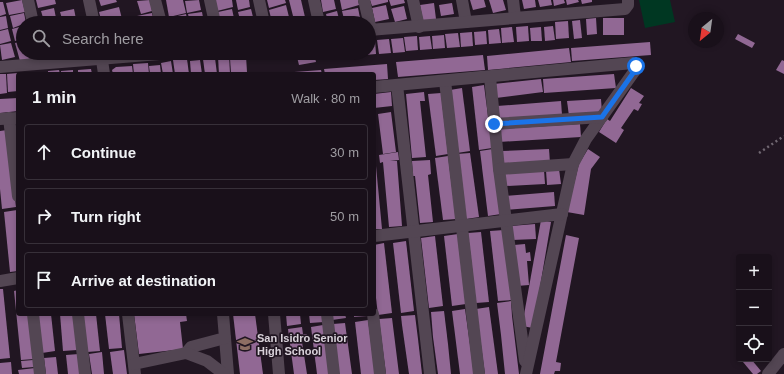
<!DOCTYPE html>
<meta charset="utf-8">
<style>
:root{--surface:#19101a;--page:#261e27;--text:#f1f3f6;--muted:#9f9da2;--line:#373039}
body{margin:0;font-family:Helvetica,sans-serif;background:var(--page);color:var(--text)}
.controls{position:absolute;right:12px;bottom:12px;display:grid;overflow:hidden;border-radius:4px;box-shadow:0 2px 6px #0003}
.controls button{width:36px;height:36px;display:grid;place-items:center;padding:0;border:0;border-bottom:1px solid var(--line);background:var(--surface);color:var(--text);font:20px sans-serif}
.compass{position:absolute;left:688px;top:12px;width:36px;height:36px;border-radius:50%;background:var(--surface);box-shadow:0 2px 6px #0003;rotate:209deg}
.stop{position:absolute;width:12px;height:12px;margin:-9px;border:3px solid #1a73e8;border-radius:50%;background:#fff}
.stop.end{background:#1a73e8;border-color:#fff;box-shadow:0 1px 4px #0008}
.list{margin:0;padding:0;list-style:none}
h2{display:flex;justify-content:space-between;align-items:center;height:52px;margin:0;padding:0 16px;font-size:17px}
h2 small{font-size:13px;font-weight:400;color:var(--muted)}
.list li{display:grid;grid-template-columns:26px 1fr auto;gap:12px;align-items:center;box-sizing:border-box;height:56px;margin:0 8px 8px;padding:0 8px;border:1px solid var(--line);border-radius:4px}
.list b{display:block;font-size:15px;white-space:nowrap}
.list em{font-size:13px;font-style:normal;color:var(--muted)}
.icon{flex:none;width:22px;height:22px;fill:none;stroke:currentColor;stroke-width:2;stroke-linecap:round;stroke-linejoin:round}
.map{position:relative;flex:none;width:784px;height:374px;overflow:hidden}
.search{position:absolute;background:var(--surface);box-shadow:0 2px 6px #0003;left:16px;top:16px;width:360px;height:44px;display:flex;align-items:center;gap:10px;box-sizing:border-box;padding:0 14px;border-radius:22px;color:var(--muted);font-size:15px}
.panel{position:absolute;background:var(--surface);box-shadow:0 2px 6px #0003;left:16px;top:72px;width:360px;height:244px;border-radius:4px}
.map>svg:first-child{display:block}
.green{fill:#003722}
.building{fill:#916894}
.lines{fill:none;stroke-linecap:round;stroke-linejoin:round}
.path{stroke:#716872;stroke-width:2.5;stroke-dasharray:2 3;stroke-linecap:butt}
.minor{stroke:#534653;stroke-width:12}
.route{stroke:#1a73e8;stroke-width:5}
.labels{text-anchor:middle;stroke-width:3.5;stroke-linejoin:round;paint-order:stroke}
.poi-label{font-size:11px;font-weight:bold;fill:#d8d1d9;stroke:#211622;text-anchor:start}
</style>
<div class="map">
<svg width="784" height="374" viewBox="0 0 784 374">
<rect width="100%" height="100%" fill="#211622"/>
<polygon class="green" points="639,0 670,0 675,22 645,28"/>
<g class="building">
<polygon points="22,0 25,12 9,15 6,3"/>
<polygon points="36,0 55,0 56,4 38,8"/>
<polygon points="99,0 116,0 117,2 101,6"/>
<polygon points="150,0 152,11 141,14 137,1"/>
<polygon points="166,0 183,0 186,13 169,17"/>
<polygon points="199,0 201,10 187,13 185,1"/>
<polygon points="214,0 232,0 233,7 217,11"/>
<polygon points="236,0 249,0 250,7 238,10"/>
<polygon points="267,0 285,0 286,3 269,8"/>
<polygon points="289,0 301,0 305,17 294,20"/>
<polygon points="321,0 334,0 336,9 323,12"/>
<polygon points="340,0 358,0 359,5 342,10"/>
<polygon points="370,0 388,0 388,2 372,6"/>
<polygon points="389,0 404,0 405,3 391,6"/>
<polygon points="470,0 484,0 486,7 473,10"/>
<polygon points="489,0 503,0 506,10 493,13"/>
<polygon points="522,0 535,0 536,7 524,9"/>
<polygon points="538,0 551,0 552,5 540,7"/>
<polygon points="553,0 564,0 565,3 554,6"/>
<polygon points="566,0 578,0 579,2 567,5"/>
<polygon points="581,0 592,0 592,2 582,4"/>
<polygon points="0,2 3,2 6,14 0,16"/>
<polygon points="434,3 436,19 423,21 420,5"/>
<polygon points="452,3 454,14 441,16 439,5"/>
<polygon points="286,5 289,17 272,22 269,10"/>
<polygon points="386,5 389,19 375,22 372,8"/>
<polygon points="404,6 407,19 395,22 391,9"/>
<polygon points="119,7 122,19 102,23 99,12"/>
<polygon points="54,8 56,18 44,21 41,11"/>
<polygon points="358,8 361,23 345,23 342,11"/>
<polygon points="74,9 76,19 63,22 60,12"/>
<polygon points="232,9 235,23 220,23 218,12"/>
<polygon points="251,9 254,21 241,23 238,12"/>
<polygon points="337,11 340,23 328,23 326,14"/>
<polygon points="202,12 204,23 190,23 188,14"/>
<polygon points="24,13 26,23 13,28 10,16"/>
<polygon points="152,13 154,23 138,23 137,16"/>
<polygon points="186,14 188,23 170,23 169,18"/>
<polygon points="6,16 8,28 0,30 0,17"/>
<polygon points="305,18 306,23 291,23 291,21"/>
<polygon points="596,18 597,34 587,35 586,19"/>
<rect x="603" y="18" width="21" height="17"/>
<polygon points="83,20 84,23 73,23 73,22"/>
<polygon points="121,20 122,23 111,23"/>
<polygon points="580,20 582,38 574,39 572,21"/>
<polygon points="568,21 569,38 556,39 555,22"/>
<polygon points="23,26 23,39 15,41 12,29"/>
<polygon points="528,26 529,41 517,42 516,27"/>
<polygon points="553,26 555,40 545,41 544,27"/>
<polygon points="512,27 514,42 502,43 501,28"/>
<polygon points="541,27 542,41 531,41 530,28"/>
<polygon points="8,29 11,41 0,44 0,31"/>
<polygon points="499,29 501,43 489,44 488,30"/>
<polygon points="486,31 487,44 475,45 474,32"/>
<polygon points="472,32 473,46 461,47 460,33"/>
<polygon points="458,33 460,47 447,48 445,34"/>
<polygon points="738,34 755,43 752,48 735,39"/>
<polygon points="444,35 445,48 433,49 432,36"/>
<polygon points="417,36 418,50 406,51 404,37"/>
<polygon points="430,36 432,49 420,50 419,37"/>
<polygon points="403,38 405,52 393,53 391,39"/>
<polygon points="389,39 391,53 379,54 377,40"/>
<polygon points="375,40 376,54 365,55 364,53 369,53 369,41"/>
<polygon points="23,41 23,53 36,53 36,57 20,61 15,43"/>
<polygon points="650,42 651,55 572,61 571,48"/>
<polygon points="11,43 15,57 2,60 0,45"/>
<polygon points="569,48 571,62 488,70 487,56"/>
<polygon points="48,53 68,53 69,56 50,60"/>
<polygon points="296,53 314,53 316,62 299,65"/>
<polygon points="336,53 349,53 349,56 337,57"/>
<polygon points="350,53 363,53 363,55 351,56"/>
<polygon points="483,55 485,70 398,77 396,62"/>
<polygon points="229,56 230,73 219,74 218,57"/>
<polygon points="246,56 247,72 231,73 230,58"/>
<polygon points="215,58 217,74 205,74 203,59"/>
<polygon points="187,59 189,74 175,74 173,60"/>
<polygon points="200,60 202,74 191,74 190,61"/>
<polygon points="782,60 784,61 784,74 776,70"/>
<polygon points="171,61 173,74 163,74 161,63"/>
<polygon points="148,63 149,74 134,74 133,64"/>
<polygon points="387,64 388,79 374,80 374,74 325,74 324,69"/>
<polygon points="160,65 161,74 150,74 149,66"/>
<polygon points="132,66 133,74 113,74 112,70 116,67"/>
<polygon points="91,69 92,74 78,74 78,70"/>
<polygon points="59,70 60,74 48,74 48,71"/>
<polygon points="73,70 73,74 61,74 61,71"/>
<polygon points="321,70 322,74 281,74 281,73"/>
<polygon points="18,73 18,91 8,92 7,74"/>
<polygon points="0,74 6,74 7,93 0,94"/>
<polygon points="614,74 616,88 544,93 543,79"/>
<polygon points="541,79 543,92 496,98 494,84"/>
<polygon points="484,85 492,148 479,150 472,87"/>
<polygon points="462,88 470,151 457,153 450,90"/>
<polygon points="631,88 644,96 639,103 642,104 638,111 634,109 621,128 624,130 616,143 599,132 607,119 610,121"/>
<polygon points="391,92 392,106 374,108 374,94"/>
<polygon points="424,92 425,101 420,101 426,157 412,158 406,94"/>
<polygon points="441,93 448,154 436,156 428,94"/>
<polygon points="18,98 18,111 0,113 0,99"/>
<polygon points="601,99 602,113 569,116 567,101"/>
<polygon points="561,101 562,115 498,120 497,106"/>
<polygon points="391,112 396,152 383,154 378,114"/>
<polygon points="580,124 581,137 499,142 498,129"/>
<polygon points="7,130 16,207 2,209 0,189 0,131"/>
<polygon points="493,149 501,214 488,216 480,151"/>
<polygon points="549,149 550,163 503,165 502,151"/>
<polygon points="588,149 600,157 591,169 584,215 567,212 579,164"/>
<polygon points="398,152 399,160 390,161 397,161 402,226 389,227 383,162 380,163 379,155"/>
<polygon points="470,153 479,217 466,219 457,154"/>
<polygon points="448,156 456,219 443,220 435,158"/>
<polygon points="430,160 431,174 428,175 433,222 420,223 415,176 413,176 412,161"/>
<polygon points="374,166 376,166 382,229 374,229"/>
<polygon points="559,169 561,184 547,185 546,170"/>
<polygon points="544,170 545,184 506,186 504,172"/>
<polygon points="554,192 555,206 506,210 505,196"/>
<polygon points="17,210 18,271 10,272 4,212"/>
<polygon points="541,220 551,222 533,328 522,326"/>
<polygon points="535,224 536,239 512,240 511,226"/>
<polygon points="504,230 512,300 498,301 490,231"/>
<polygon points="481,232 489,302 476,303 468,233"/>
<polygon points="458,234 466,304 452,306 444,236"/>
<polygon points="566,235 579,238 556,362 561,363 560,371 555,371 554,374 540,374"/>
<polygon points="435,236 443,306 429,308 421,238"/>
<polygon points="406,241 414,311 401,313 393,243"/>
<polygon points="384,243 392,313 378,315 374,281 374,245"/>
<polygon points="525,244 526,253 530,252 531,261 527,261 529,285 517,286 514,245"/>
<polygon points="0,289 3,289 10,358 0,359"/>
<polygon points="18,290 18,314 30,314 34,359 21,360 14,291"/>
<polygon points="511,301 512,316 519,374 505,374 501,335 497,303"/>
<polygon points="489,307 498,374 485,374 476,309"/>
<polygon points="465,309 474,374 460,374 452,311"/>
<polygon points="444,311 448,344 451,374 438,374 433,337 431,312"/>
<polygon points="38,314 51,314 55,351 42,353"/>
<polygon points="60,314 73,314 77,350 63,351"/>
<polygon points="83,314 96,314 100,351 87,352"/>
<polygon points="105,314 119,314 122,348 109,349"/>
<polygon points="134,314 186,314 187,321 180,322 183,349 139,354"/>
<polygon points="233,314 255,314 263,374 240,374"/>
<polygon points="286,314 300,314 301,324 287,326"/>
<polygon points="309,314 323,314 324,322 310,323"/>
<polygon points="331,314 345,314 346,318 332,320"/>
<polygon points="354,314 368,314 368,316 354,317"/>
<polygon points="415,315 418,339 422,374 409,374 402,325 401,316"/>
<polygon points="392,318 399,374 386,374 379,319"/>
<polygon points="368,320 375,374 361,374 355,322"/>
<polygon points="345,323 348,345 352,374 339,374 333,324"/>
<polygon points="323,325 329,374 317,374 311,327"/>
<polygon points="302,327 303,334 307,334 308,341 302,342 307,374 294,374 288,329"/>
<polygon points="124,350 127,374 113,374 110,352"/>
<polygon points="102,352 104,374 92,374 89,354"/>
<polygon points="79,354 81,374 68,374 66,355"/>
<polygon points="56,357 58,374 46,374 44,358"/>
<polygon points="747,359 751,359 761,371 757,374 753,374 743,362"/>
<polygon points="33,360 34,367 22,368 21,361"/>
<polygon points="11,362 12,374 0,374 0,363"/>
<polygon points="35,368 36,374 19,374 18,370"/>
</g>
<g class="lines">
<polyline class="path" points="759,153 784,136"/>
<g class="minor">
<polyline points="28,0 33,23"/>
<polyline points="89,0 94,23"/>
<polyline points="155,0 161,23"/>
<polyline points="210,0 215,23"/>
<polyline points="259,0 264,23"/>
<polyline points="314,0 319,23"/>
<polyline points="364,0 371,30"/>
<polyline points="413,0 419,27"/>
<polyline points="462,0 466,22"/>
<polyline points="513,0 515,17"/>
<polyline points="369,30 625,9 628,5 628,0"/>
<polyline points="101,53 104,74"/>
<polyline points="0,67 172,53"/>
<polyline points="490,77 499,169 525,361"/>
<polyline points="445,81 479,374"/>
<polyline points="397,85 430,374"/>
<polyline points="374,87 633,63 636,66 636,69 586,139 573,164 526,374"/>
<polyline points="9,118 18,196"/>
<polyline points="0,119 18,118"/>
<polyline points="494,124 602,117"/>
<polyline points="499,169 573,164"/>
<polyline points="374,236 562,214"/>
<polyline points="0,281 18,278"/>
<polyline points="33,314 40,374"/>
<polyline points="78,314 85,374"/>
<polyline points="128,314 135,374"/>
<polyline points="274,314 279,374"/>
<polyline points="327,314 334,374"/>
<polyline points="373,314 380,374"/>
<polyline points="225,338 228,374"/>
<polyline points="186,353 191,347 225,338 223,314"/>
<polyline points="134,364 186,353 207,361 224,374"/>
<polyline points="768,374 784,354"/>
</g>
</g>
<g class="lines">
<polyline class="route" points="494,124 602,117 636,69 636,66"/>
</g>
<defs>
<symbol id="school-bare" viewBox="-9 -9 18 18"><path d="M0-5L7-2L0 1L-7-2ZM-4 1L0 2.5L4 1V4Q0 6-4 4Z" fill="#8d6e63" stroke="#211622" stroke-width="2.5" paint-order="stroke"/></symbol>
</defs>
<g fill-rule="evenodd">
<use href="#school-bare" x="234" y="333" width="22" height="22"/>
</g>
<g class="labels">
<g class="poi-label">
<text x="257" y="342">San Isidro Senior<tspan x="257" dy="13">High School</tspan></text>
</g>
</g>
</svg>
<div class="controls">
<button>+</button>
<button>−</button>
<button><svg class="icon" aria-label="locate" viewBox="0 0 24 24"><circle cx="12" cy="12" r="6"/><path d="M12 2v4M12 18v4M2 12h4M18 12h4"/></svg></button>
</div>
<svg class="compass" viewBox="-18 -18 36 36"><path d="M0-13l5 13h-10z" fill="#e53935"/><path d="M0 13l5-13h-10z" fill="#9f9da2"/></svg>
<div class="stop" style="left:636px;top:66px"></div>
<div class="stop end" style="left:494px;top:124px"></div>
<div class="search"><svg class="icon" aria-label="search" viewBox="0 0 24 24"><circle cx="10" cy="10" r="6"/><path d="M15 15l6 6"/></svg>Search here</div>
<section class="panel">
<h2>1 min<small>Walk · 80 m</small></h2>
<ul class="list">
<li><svg class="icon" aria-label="ahead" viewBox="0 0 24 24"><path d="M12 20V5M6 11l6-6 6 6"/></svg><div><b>Continue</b></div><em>30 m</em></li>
<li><svg class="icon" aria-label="right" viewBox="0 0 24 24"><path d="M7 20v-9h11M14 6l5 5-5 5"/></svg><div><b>Turn right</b></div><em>50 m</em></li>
<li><svg class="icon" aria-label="arrive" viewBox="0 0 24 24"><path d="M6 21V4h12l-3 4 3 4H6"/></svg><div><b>Arrive at destination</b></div></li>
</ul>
</section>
</div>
